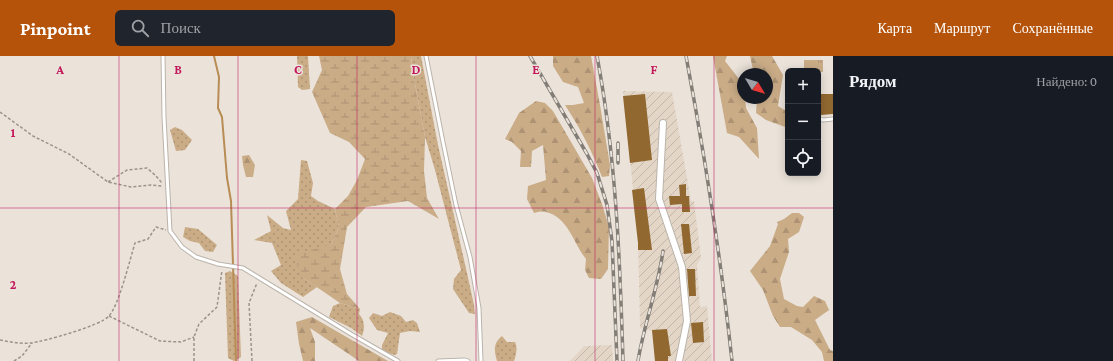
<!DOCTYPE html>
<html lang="ru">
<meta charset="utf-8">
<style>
:root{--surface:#171b24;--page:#20242c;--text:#f1f3f6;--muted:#9ea1a6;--line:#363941;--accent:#b45309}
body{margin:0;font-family:"Crimson Pro",serif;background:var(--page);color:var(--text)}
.controls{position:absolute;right:12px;top:12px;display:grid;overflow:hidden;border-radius:6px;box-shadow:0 2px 10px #0003}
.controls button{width:36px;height:36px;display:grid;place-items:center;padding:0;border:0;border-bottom:1px solid var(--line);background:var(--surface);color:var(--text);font:20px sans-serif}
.compass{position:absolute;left:737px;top:12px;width:36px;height:36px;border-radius:50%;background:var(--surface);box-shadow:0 2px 10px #0003;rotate:128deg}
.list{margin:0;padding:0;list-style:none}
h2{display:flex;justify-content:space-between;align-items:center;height:52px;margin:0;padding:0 16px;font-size:17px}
h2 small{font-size:13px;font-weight:400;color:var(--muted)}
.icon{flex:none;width:22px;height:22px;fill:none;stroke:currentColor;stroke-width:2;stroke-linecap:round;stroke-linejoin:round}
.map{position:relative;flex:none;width:833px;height:305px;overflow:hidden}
header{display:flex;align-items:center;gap:24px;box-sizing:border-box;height:56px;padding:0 20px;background:var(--accent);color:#fff}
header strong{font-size:19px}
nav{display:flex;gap:22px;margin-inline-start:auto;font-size:14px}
.search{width:280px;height:36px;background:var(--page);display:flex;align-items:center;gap:10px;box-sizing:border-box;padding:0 14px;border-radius:6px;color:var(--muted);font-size:15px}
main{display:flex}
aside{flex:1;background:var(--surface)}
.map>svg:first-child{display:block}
.industrial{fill:url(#industrial-furrows)}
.grass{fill:url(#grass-dots)}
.forest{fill:url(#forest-firs)}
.wetland{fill:url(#wetland-marsh)}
.park{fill:url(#park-tufts)}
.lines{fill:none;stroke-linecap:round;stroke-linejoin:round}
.stream{stroke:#b88c55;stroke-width:2}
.building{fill:#916830}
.service-casing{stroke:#bbb4ab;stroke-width:5}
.minor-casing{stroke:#bbb4ab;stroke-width:8}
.path{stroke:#9a948d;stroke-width:1.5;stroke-dasharray:3 2;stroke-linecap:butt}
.service{stroke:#fff;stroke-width:3}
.minor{stroke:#fff;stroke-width:6}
.rail-casing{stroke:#827d77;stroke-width:3.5}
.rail{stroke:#ebe3da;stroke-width:2;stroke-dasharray:6;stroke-linecap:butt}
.grid{fill:none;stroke:#c2185b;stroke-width:1;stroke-opacity:0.55}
.grid-label{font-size:13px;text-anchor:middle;font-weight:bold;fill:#c2185b;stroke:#ebe3da;stroke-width:3;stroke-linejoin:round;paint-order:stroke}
</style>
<header>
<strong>Pinpoint</strong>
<div class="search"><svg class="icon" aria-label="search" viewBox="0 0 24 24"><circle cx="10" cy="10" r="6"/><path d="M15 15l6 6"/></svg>Поиск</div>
<nav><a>Карта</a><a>Маршрут</a><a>Сохранённые</a></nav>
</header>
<main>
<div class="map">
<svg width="833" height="305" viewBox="0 0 833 305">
<defs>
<pattern id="industrial-furrows" width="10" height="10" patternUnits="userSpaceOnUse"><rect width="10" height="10" fill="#e3d6c7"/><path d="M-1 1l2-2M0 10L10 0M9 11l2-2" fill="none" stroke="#c2b7aa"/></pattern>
<pattern id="grass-dots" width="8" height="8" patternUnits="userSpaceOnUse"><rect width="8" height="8" fill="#caac87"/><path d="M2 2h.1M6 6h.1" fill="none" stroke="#ad9374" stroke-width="1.8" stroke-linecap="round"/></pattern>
<pattern id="forest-firs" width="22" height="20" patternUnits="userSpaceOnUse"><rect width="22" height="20" fill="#caac87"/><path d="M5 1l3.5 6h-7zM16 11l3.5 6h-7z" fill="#ad9374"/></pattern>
<pattern id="wetland-marsh" width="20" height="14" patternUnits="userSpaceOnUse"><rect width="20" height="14" fill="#caac87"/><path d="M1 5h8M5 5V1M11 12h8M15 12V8" fill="none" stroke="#ad9374"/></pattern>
<pattern id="park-tufts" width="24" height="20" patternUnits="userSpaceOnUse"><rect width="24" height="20" fill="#caac87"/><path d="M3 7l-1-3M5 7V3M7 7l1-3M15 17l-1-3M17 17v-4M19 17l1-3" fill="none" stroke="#ad9374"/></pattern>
</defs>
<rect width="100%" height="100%" fill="#ebe3da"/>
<g class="industrial">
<polygon points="623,35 672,36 691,145 694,145 701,202 697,209 700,251 707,250 712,305 655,305 652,275 640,272 638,182"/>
<polygon points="612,289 613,305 570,305 584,290"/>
</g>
<g class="grass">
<polygon points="297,0 308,0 310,33 302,34 298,31"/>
<polygon points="411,0 421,0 438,89 467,217 474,249 475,258 469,257 453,233 454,223 461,214 435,114 425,81 413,17"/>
<polygon points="175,71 182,74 192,84 185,94 176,95 170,74"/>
<polygon points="301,104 307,105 313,127 311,140 318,145 335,153 339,171 331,188 302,221 317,231 303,241 281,227 271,215 281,209 272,187 254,184 271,175 267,159 283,172 291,174 286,155 298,143"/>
<polygon points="185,171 198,173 217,189 213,196 205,195 199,187 190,185 183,181"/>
<polygon points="230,215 238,220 241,301 234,305 228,302 225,217"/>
<path d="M340 247 360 253 359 258C365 264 365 273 362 280L351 272 329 261 333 250Z"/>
<polygon points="390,256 401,260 406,266 413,264 417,267 420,276 410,275 400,277 397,298 395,299 385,296 382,294 382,289 388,277 377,274 369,262 373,257 382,260"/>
<path d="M502 280 507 286H515C518 292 516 299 514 305H497C494 295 493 287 502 280Z"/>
</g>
<g class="forest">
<path d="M553 0H591L600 49 610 109 609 120 602 121C592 95 580 72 565 49H573L584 47 578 31 563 26 553 10Z"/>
<polygon points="713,0 727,0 725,5 743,28 743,42 745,42 746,52 757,72 759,103 739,81 727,77"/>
<polygon points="750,0 772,0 783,19 778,50 788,56 788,72 766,64 756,57 757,42 767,42 767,18 754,18"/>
<path d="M536 45 545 47 553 55 592 122 602 148 609 171 608 213 601 223 589 222 585 214 586 203C573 187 569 162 546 156 543 155 537 156 534 157L527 143 528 130 546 124 543 89 532 95 531 111H520L521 95 512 86 505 83 519 57Z"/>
<polygon points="249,99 255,109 253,121 246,121 243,109 242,100"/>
<polygon points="792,157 799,157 804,161 799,176 788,183 789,196 780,223 784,243 797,250 803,251 814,240 825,245 829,254 815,264 830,294 833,295 833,305 824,305 822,296 812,284 791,271 780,271 773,260 763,234 750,215 770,190 778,168 777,166 784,163"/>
<polygon points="312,261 388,305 359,305 310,272 315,286 315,305 303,305 299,288 296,266"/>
</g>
<polygon class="wetland" points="319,0 411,0 413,17 425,81 424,115 427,142 439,163 408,145 366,151 347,171 340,213 347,238 360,253 340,247 302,221 294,199 331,188 339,171 335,153 348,140 357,124 365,103 349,86 330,77 312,36 322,14"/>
<polygon class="park" points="804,4 823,4 823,16 804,15"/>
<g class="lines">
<polyline class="stream" points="214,0 219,21 218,52 222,61 227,122 231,145 236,305"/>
</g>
<g class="building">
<polygon points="645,38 652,104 630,107 623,40"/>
<polygon points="820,38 833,38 833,58 821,59"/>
<polygon points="686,128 686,140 689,140 690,156 682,156 682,148 670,149 669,140 680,140 679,129"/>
<polygon points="644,132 652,194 638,194 638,187 632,134"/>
<polygon points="681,168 689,168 692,197 684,198"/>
<polygon points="687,213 695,213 696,240 689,240"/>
<polygon points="703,266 704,286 693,287 691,267"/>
<polygon points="667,273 671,300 668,300 668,305 655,305 652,274"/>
</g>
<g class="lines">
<defs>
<g id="service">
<polyline points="163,0 164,61 170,175 182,191 196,201 218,208 243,212 351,278 398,305"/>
<polyline points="426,0 443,86 456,149 470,201 479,252 481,305"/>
<polyline points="818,62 823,64 833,63"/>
<polyline points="438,305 465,304 468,305"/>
</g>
<polyline id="minor" points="663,67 659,143 682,211 687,265 679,305"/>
</defs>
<use href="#service" class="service-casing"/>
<use href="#minor" class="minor-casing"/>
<g class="path">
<polyline points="0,56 33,80 69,98 108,126 131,131 151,129 162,130"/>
<polyline points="108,126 127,114 147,112 155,119 162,127"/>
<polyline points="109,260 160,285 181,286 194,281"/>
<path d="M0 284C10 286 20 288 31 287 45 285 100 270 109 260 119 249 130 203 135 187L148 183 156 171 166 174"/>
<polyline points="14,305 22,300 32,287"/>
<polyline points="194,305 194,281 199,268 217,251 222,214"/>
<polyline points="252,305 249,247 257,227"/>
</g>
<use href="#service" class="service"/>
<use href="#minor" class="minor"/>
<defs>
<g id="rail">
<polyline points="530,0 587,98 597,117 607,149 612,185 617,305"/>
<path d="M597 0C616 101 620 203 623 305"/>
<path d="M686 0C705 101 721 203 732 305"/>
<polyline points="618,87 618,107"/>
<path d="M638 305C644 268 658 232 663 195"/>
</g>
</defs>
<use href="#rail" class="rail-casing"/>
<use href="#rail" class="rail"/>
</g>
<path class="grid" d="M119 0V305M238 0V305M357 0V305M476 0V305M595 0V305M714 0V305M0 152H833"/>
<g class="grid-label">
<text x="60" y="18">A</text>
<text x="178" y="18">B</text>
<text x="298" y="18">C</text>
<text x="416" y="18">D</text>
<text x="536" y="18">E</text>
<text x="654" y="18">F</text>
<text x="13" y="81">1</text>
<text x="13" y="233">2</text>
</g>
</svg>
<div class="controls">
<button>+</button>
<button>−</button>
<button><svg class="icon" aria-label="locate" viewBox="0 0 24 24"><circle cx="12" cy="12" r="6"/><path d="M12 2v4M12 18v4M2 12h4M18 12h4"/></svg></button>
</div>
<svg class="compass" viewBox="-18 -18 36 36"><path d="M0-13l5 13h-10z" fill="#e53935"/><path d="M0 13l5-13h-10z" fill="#9ea1a6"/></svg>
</div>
<aside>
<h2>Рядом<small>Найдено: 0</small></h2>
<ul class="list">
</ul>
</aside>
</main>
